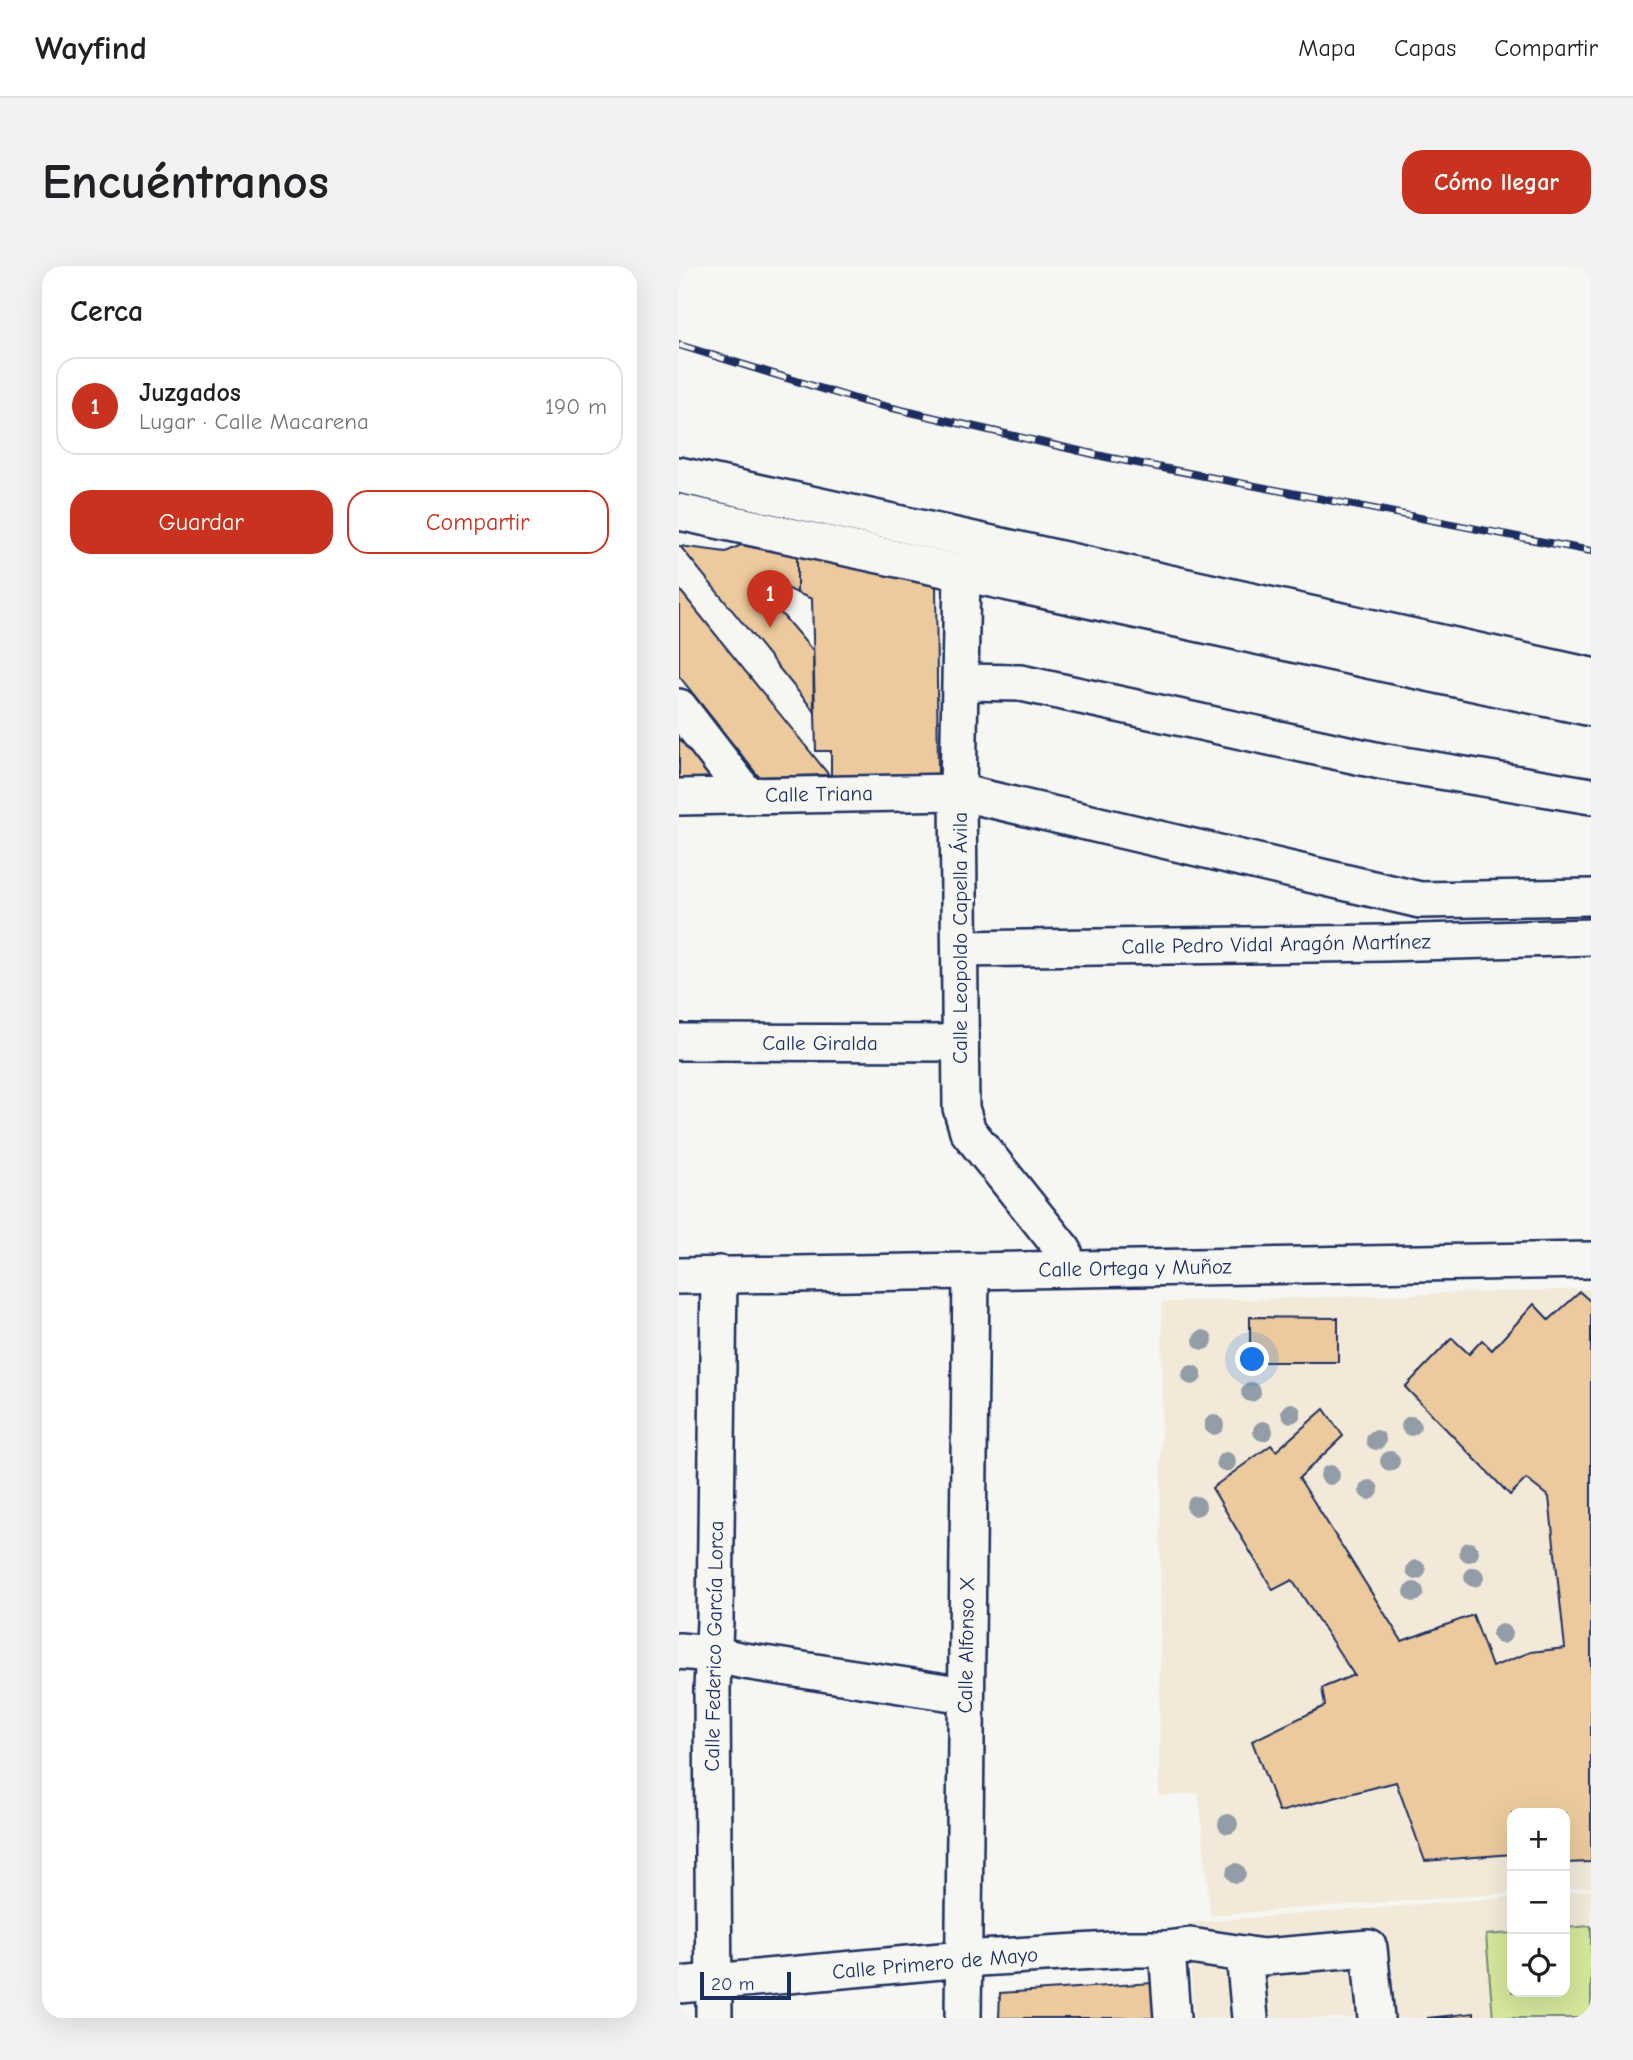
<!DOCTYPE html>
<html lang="es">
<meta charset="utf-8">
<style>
:root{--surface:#fff;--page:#f2f2f2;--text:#202124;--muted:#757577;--line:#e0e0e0;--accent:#c8321e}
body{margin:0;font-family:"Comic Neue",sans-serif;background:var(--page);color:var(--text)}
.controls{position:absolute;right:21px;bottom:21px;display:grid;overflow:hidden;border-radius:14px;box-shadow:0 7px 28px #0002}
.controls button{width:63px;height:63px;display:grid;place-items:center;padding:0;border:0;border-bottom:2px solid var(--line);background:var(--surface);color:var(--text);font:35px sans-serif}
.scale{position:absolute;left:21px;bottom:18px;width:91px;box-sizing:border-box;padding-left:7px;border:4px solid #1b2f5e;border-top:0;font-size:19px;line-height:24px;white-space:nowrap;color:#1b2f5e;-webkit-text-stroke:5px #f6f6f2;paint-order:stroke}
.you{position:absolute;left:574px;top:1094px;width:24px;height:24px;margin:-18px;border:5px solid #fff;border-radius:50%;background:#1a73e8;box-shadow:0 0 0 10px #1a73e833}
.badge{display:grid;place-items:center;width:46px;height:46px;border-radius:50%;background:var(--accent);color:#fff;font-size:23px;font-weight:700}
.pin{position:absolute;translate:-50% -58px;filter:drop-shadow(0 2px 4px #0008)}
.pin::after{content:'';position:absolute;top:37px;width:24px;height:21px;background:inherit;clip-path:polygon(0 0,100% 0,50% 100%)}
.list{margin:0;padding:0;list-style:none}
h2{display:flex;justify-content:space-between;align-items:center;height:91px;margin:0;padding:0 28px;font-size:30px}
h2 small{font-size:23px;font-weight:400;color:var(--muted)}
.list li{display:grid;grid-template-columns:46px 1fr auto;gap:21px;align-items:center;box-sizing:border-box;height:98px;margin:0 14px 14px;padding:0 14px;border:2px solid var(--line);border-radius:21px}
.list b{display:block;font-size:26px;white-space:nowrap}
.list p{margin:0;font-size:23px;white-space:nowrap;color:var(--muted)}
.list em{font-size:23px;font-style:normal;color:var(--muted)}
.actions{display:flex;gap:14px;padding:21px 28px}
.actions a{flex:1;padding:16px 0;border:2px solid var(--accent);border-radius:21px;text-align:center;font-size:24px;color:var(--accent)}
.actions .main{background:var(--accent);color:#fff}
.icon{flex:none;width:38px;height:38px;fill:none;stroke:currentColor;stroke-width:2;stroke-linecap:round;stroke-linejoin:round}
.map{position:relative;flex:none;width:912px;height:1752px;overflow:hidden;border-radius:21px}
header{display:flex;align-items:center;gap:42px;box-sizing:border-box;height:98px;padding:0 35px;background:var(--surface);border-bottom:2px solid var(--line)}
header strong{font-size:33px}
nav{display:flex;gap:38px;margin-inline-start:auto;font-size:24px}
.intro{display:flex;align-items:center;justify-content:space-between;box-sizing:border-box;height:168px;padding:0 42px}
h1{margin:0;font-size:49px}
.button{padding:18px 32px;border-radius:21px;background:var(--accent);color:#fff;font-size:24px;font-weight:700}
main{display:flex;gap:42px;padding:0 42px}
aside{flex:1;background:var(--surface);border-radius:21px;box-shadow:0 7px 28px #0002}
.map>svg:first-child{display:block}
.built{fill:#f3e9d9}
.green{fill:#d4e79b;stroke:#788b7c;stroke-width:2}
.building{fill:#ecca9e;stroke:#1b2f5e;stroke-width:2}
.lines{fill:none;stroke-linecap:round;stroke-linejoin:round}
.minor-casing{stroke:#1b2f5e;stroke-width:40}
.minor{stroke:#f6f6f2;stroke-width:35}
.rail-casing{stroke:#1b2f5e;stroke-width:8}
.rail{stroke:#f6f6f2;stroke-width:5;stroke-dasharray:16;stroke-linecap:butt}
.tree{fill:#929da7}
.labels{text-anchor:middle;stroke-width:6;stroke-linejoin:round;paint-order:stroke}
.street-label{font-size:21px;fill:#1b2f5e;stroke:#f6f6f2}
</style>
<header>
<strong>Wayfind</strong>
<nav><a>Mapa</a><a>Capas</a><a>Compartir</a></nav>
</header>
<div class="intro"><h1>Encuéntranos</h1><a class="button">Cómo llegar</a></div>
<main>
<aside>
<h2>Cerca<small></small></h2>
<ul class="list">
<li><span class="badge">1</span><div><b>Juzgados</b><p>Lugar · Calle Macarena</p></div><em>190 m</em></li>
</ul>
<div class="actions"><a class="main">Guardar</a><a>Compartir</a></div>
</aside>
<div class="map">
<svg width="912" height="1752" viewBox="0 0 912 1752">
<rect width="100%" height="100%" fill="#f6f6f2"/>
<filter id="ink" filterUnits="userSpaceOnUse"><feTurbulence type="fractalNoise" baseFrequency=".0143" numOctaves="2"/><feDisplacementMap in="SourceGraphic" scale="14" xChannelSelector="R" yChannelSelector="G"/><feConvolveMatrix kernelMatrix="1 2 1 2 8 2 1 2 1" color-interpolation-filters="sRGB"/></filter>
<g filter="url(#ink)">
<g class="built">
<polygon points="912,1023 912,1621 886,1623 886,1547 833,1547 833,1627 531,1649 520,1527 480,1530 483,1036"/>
<polygon points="912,1624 912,1752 515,1752 508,1657 833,1631 833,1726 886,1726 886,1627"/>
</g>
<polygon class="green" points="912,1660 912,1752 814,1752 807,1669 833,1667 833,1726 886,1726 886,1662"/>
<g class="building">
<polygon points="62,279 118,290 118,327 104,320 95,339 134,385 135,445 1,280 47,286"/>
<polygon points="118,290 257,319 259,508 152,510 152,485 137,485 133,333 118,327"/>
<polygon points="0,323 150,509 80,511 0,410"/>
<polygon points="0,466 35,512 0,513"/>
<polygon points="901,1026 912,1036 912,1596 886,1597 886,1547 833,1547 833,1588 746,1595 717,1516 600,1546 573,1475 646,1440 643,1422 675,1409 613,1314 594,1324 533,1222 592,1179 597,1185 645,1143 664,1170 620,1212 723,1375 794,1349 813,1401 852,1386 886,1382 870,1231 847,1213 831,1229 726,1121 773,1072 790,1088 803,1074 813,1084 855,1038 870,1054"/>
<polygon points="571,1051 659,1052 659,1096 571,1096"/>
<polygon points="473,1717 475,1752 320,1752 321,1727"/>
<polygon points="795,1747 795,1752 748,1752"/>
</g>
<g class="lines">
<defs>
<g id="minor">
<polyline points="0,209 912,410"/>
<polyline points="0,246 912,442"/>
<polyline points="283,307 279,526 282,842 289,865 385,985 387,1003"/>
<polyline points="283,416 342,417 701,495 912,530"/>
<polyline points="0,441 68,529"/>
<polyline points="0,531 279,526 741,634 912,631"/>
<polyline points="282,683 705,677 912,671"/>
<polyline points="0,776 281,777"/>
<polyline points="0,1010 912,994"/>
<polyline points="0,1385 33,1388 65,1395 286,1429"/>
<polyline points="488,1683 493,1752"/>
<polyline points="565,1688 571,1752"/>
<polyline points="0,1719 284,1693 449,1683 488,1683 511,1680 584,1691 690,1682 697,1752"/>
<polyline points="35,1752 33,1423 36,1355 40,1008"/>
<polyline points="284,1752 292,1006"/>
</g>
</defs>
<use href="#minor" class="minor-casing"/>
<use href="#minor" class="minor"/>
<defs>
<polyline id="rail" points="0,79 183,135 427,191 912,285"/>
</defs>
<use href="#rail" class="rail-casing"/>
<use href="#rail" class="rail"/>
</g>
<g class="tree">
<circle cx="524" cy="1074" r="10"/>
<circle cx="513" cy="1109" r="10"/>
<circle cx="572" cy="1126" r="10"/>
<circle cx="612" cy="1147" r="10"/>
<circle cx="535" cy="1159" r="10"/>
<circle cx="732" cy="1160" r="10"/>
<circle cx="584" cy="1165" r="10"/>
<circle cx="697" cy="1174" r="10"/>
<circle cx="711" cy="1195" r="10"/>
<circle cx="547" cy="1196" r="10"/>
<circle cx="651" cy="1209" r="10"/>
<circle cx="690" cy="1224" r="10"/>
<circle cx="517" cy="1240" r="10"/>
<circle cx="790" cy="1286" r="10"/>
<circle cx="737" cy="1304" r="10"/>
<circle cx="795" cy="1311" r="10"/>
<circle cx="735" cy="1326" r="10"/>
<circle cx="823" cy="1368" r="10"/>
<circle cx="549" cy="1558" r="10"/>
<circle cx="557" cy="1607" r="10"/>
</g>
</g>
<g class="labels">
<g class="street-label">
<text transform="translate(140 528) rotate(-1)" y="7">Calle Triana</text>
<text transform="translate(281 672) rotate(-90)" y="7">Calle Leopoldo Capella Ávila</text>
<text transform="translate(597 678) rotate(-1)" y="7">Calle Pedro Vidal Aragón Martínez</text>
<text x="141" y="784">Calle Giralda</text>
<text transform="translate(456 1002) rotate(-1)" y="7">Calle Ortega y Muñoz</text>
<text transform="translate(287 1379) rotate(-89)" y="7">Calle Alfonso X</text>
<text transform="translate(35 1380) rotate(-89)" y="7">Calle Federico García Lorca</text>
<text transform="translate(256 1697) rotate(-5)" y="7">Calle Primero de Mayo</text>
</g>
</g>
</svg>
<div class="controls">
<button>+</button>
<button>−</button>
<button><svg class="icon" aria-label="locate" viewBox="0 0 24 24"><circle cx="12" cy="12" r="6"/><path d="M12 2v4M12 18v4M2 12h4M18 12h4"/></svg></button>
</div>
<div class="scale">20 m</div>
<div class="you"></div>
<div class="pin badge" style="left:91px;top:362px">1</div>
</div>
</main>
